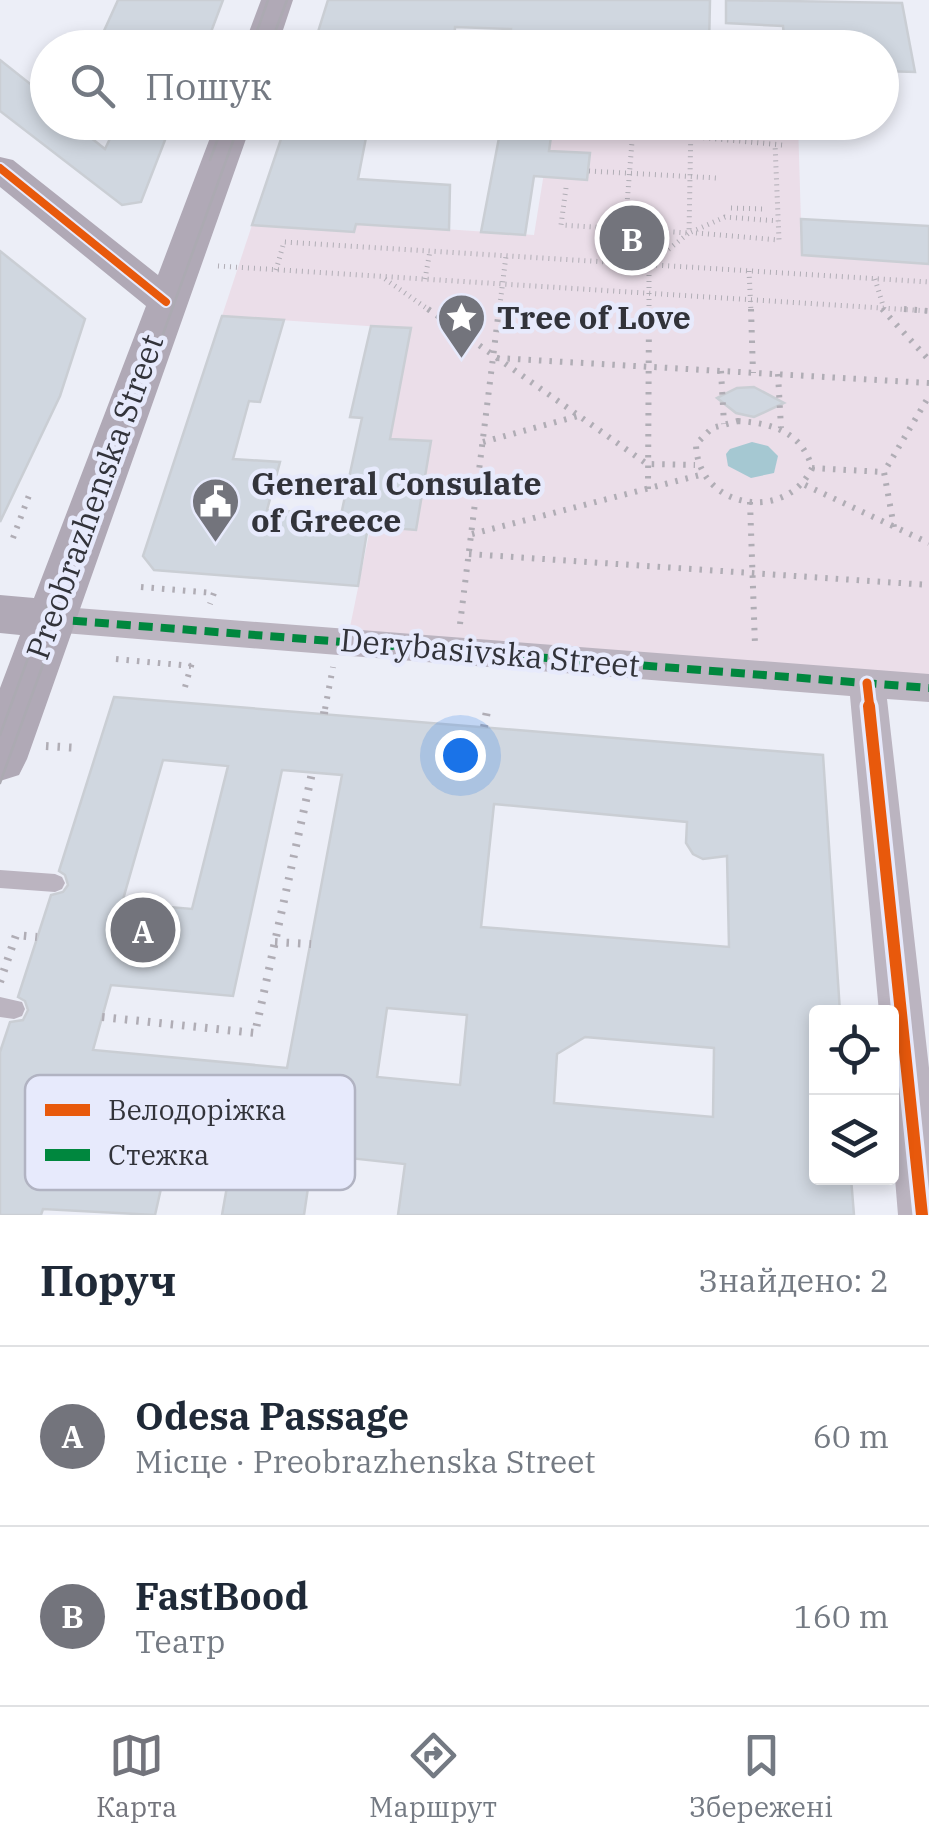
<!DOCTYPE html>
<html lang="uk">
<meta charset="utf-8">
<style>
:root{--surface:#fff;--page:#f2f2f3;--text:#1f2937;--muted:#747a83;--line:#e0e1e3;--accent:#73747c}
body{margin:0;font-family:"IBM Plex Serif",serif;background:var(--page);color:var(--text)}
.controls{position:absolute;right:30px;bottom:30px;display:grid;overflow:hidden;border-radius:10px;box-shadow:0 5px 15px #0003}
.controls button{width:90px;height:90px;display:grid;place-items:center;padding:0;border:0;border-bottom:2px solid var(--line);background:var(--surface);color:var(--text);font:50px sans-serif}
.you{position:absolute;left:460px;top:755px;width:35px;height:35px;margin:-25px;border:8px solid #fff;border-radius:50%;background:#1a73e8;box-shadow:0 0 0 15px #1a73e833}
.badge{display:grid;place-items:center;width:65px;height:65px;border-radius:50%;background:var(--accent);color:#fff;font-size:32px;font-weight:700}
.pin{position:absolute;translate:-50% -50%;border:5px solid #fff;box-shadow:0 2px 10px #0006}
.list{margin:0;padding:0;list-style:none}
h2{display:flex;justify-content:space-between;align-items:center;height:130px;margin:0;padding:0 40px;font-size:42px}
h2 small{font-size:32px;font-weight:400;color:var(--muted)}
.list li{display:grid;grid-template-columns:65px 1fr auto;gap:30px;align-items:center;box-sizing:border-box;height:180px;padding:0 40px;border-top:2px solid var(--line)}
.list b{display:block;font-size:38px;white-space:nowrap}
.list p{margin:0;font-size:32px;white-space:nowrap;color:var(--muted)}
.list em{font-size:32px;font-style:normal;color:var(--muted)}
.icon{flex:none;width:55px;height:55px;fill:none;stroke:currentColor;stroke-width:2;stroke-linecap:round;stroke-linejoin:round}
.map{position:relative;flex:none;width:929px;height:1215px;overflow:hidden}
.search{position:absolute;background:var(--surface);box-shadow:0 5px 15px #0003;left:30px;right:30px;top:30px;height:110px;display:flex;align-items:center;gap:25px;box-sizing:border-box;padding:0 35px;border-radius:55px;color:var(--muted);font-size:38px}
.sheet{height:490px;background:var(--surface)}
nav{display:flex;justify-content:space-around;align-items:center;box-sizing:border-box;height:140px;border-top:2px solid var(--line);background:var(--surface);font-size:28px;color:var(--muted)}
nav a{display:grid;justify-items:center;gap:5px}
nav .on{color:var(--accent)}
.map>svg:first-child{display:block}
.green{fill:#ebdee9}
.water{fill:#a5c8d2}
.building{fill:#d0d7e0;stroke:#caced4;stroke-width:2.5;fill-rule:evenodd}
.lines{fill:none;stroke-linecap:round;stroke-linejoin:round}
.path-far2{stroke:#b0adb5;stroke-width:5;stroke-dasharray:1 5;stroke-linecap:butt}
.path-far1{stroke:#b0adb5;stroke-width:6;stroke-dasharray:2.5 8;stroke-linecap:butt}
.path{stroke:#b0adb5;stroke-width:8;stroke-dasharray:2.5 9;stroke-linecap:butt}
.lane{fill:#bbb4c0;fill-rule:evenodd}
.street{fill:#bbb4c0;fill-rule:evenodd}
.secondary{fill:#b0a9b6;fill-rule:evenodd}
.tram{stroke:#acaab2;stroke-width:2.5}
.quiet{stroke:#00873e;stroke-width:8;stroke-dasharray:14 8;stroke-linecap:butt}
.cycleway-far2-casing{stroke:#e7eafc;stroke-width:12}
.cycleway-far1-casing{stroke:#e7eafc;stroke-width:15}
.cycleway-casing{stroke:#e7eafc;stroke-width:19}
.cycleway-far2{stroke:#e8590c;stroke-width:8}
.cycleway-far1{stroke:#e8590c;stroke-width:9}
.cycleway{stroke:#e8590c;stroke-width:12}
.labels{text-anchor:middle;stroke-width:9;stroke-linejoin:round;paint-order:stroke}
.poi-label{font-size:32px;font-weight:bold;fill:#32333a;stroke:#e7eafc;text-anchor:start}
.street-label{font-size:32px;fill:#32333a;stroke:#e7eafc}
.key{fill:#e7eafc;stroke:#b1b3c2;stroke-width:2.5}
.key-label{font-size:28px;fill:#32333a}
</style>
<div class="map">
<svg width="929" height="1215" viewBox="0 0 929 1215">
<rect width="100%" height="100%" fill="#eceef7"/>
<polygon class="green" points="552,123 798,123 802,255 929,264 929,681 349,632 411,329 222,316 252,225 353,232 356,223 534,235"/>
<polygon class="water" points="752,442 768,446 778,456 774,473 751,478 728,466 726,454 730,449"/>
<g class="building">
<polygon points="118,0 223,0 205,48 98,44"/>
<polygon points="328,0 710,0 709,48 509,48 511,29 455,27 454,48 313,48"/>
<polygon points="726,0 902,3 915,72 882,71 882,48 785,48 783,26 726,23"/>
<polygon points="0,60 48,98 48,122 71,122 105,149 118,122 172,122 141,202 122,205 0,111"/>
<polygon points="293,122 369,122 358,179 450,185 449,230 356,224 354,232 252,225 282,136 288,136"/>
<polygon points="502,122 553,122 549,151 590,153 587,180 534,176 525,235 481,232"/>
<polygon points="801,219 929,226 929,264 802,255"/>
<polygon points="0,251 85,319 60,396 0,522"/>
<polygon points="222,316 284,320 260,402 249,401 233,459 280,462 267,510 341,515 362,418 350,417 371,326 411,328 390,439 431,441 416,530 368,526 358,586 154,570 143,556"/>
<polygon points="754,387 784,403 754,417 736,413 717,398 737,388"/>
<path d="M114 697 823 755 840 1012H816V1178H851L854 1215H398L405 1164 313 1154 304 1215H222L234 1147 172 1140 155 1215 43 1209 41 1215H0V1052L10 1022 23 1020 28 1010 25 1001 18 997 51 895 63 892 68 885 65 875 59 871ZM163 760 228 766 192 909 122 903ZM282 770 342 775 287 1068 93 1050 111 985 233 996ZM494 804 687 822 686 843 693 854 703 859 727 856 729 947 481 927ZM387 1008 467 1015 460 1085 377 1077ZM585 1037 714 1048 713 1117 554 1103 557 1054Z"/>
</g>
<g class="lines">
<g class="path-far2">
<polyline points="753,41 753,48"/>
<polyline points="566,125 782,145"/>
<polyline points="589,171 717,178"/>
<polyline points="566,188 561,225 689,233 725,217 778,221"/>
<polyline points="731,208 765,209"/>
<polyline points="625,229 633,129"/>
<polyline points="696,233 779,240 775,144"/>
<polyline points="218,266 929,311"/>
<polyline points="276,270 284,242 929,282"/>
<polyline points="749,271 751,312"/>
<polyline points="385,279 432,312"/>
<polyline points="425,279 430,251"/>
<polyline points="875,279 885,312"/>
<polyline points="499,312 506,256"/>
<polyline points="649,312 649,265 689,233 691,122"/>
</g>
<g class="path-far1">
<polyline points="428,309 647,464 695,465"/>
<polyline points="751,309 753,373"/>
<polyline points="882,309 929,360"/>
<polyline points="904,309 929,311"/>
<polyline points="497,358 929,383"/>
<polyline points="721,371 724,424"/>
<polyline points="778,374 781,428"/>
<path d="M738 421C772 423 802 432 812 468 785 524 697 508 696 444L712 428Z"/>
<polyline points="483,442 578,416"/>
<polyline points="812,468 884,472"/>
<polyline points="805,485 929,543"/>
<polyline points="648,489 649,309"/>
<polyline points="750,502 755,645"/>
<polyline points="894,527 884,472 929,396"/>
<polyline points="472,534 700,475"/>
<polyline points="13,538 31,490"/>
<polyline points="469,554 929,585"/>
<polyline points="141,587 214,593 210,604"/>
<polyline points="460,624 499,309"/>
<polyline points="116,659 191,666"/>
<polyline points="185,687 193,659"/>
<polyline points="325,709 333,667"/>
</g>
<g class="path">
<polyline points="324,714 325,706"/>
<polyline points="484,727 487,711"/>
<polyline points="46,746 79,748"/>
<polyline points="275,942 311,944"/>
<polyline points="0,982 16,935 37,937"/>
<polyline points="102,1017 255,1033 312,773"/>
</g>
<g class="lane">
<polygon points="0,870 55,874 62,877 65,883 62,889 55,892 0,888"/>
<polygon points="0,997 22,1002 25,1009 22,1016 14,1019 0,1017"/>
</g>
<polygon class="street" points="51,606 929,674 929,702 887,699 929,1068 929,1215 898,1215 892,1142 892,1012 879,1012 850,696 51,632 39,628 33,619 39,610"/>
<g class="secondary">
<polygon points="261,0 293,0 277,48 243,48"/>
<polygon points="216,122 252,122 27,759 19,775 0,781 0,688 20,635 0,633 0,595 34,598 146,306 0,187 0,157 13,160 158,275"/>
</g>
<g class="tram">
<polyline points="251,48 268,0"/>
<polyline points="269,48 287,0"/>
<polyline points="210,160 224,122"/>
<polyline points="0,735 47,606"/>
<polyline points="0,783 240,122"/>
</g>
<polyline class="quiet" points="51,619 929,688"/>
<defs>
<polyline id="cycleway-far2" points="0,168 166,302"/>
<polyline id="cycleway-far1" points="867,683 870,709"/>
<polyline id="cycleway" points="869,706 922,1215"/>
</defs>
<use href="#cycleway-far2" class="cycleway-far2-casing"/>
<use href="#cycleway-far1" class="cycleway-far1-casing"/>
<use href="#cycleway" class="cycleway-casing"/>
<use href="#cycleway-far2" class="cycleway-far2"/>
<use href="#cycleway-far1" class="cycleway-far1"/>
<use href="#cycleway" class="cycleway"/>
</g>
<defs>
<symbol id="sight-pin" viewBox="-11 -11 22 30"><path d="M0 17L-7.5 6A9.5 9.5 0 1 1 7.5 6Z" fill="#73747c" stroke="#e7eafc"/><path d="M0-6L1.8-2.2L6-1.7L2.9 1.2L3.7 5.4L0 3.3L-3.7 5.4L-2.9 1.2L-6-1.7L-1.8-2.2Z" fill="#fff"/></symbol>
<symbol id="civic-pin" viewBox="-11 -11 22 30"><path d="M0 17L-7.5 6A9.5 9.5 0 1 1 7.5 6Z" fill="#73747c" stroke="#e7eafc"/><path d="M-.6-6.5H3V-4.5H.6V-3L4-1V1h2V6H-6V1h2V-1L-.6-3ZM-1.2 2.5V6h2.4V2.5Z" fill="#fff"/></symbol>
</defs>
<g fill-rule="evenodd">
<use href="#sight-pin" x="434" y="290" width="55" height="75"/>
<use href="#civic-pin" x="188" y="474" width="55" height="75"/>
</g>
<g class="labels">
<g class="poi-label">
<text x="497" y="329">Tree of Love</text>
<text x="251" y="495">General Consulate<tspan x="251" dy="37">of Greece</tspan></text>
</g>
<g class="street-label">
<text transform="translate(95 497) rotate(-70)" y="11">Preobrazhenska Street</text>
<text transform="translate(490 653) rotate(5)" y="11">Derybasivska Street</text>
</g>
</g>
<rect x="25" y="1075" width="330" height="115" rx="15" class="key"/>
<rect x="45" y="1104" width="45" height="12" fill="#e8590c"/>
<rect x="45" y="1149" width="45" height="12" fill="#00873e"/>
<g class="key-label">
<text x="108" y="1120">Велодоріжка</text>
<text x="108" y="1165">Стежка</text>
</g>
</svg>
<div class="controls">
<button><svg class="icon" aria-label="locate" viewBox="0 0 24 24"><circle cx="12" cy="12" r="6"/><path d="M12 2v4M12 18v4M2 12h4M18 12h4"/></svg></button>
<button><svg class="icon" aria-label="layers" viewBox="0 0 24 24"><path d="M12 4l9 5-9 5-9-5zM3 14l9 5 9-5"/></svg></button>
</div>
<div class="you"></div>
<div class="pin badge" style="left:143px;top:930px">A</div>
<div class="pin badge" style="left:632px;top:238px">B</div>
<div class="search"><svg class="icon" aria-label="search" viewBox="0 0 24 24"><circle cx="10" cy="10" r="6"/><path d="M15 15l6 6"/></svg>Пошук</div>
</div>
<section class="sheet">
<h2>Поруч<small>Знайдено: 2</small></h2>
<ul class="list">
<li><span class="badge">A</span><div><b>Odesa Passage</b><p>Місце · Preobrazhenska Street</p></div><em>60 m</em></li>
<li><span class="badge">B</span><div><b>FastBood</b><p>Театр</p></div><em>160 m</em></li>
</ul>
</section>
<nav>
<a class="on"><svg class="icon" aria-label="map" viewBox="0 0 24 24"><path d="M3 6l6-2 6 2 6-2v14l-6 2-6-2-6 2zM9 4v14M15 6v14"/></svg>Карта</a>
<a><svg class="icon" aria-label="directions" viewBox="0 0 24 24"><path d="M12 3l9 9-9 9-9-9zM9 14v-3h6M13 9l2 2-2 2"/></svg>Маршрут</a>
<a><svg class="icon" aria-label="saved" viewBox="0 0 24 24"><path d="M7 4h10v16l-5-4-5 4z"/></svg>Збережені</a>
</nav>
